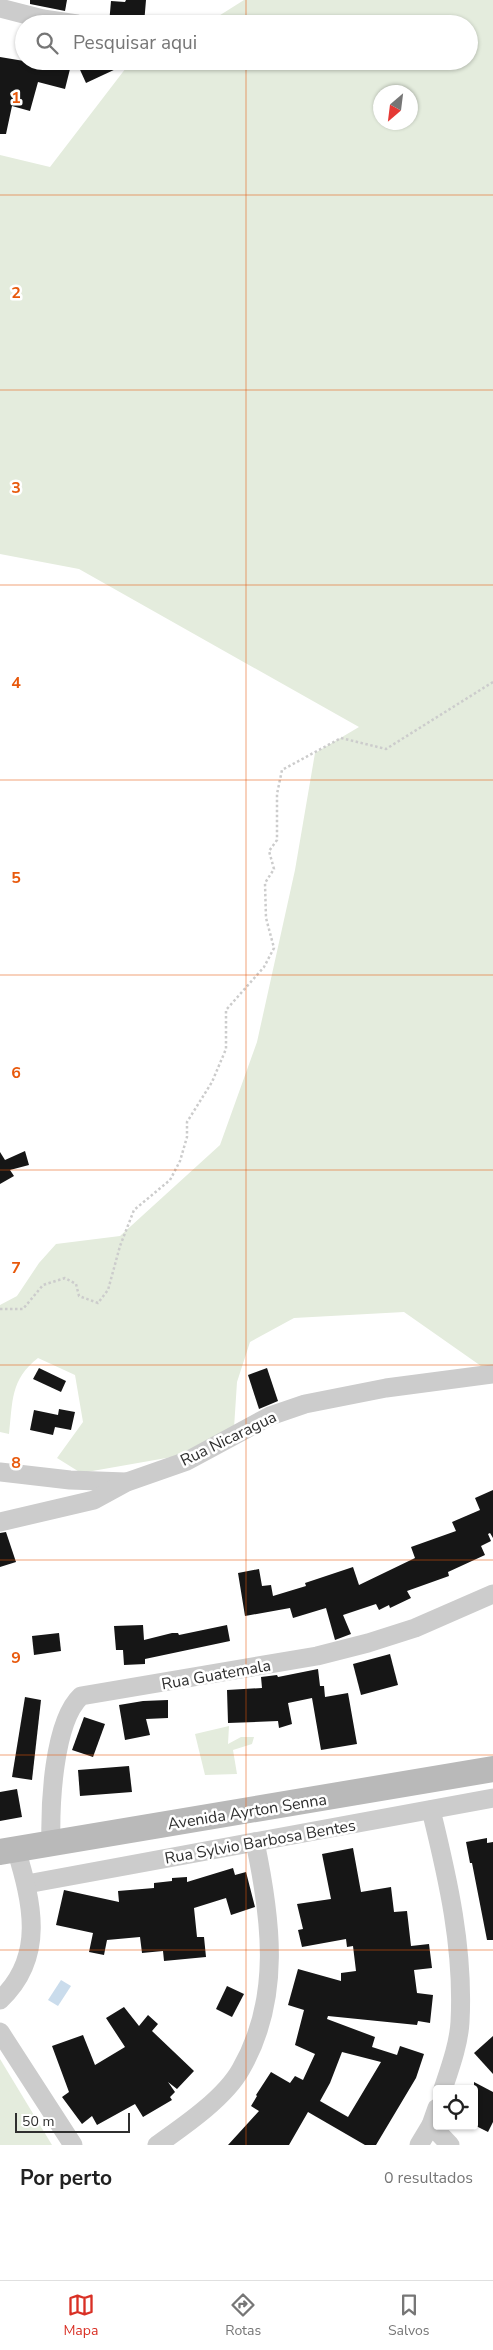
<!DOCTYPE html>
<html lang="pt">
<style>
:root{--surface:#fff;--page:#f6f6f6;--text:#222;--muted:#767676;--line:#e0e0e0;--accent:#d93025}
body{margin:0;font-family:"Nunito Sans",sans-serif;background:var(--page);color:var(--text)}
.controls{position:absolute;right:15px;bottom:15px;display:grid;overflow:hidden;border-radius:5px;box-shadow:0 1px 4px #0004}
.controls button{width:45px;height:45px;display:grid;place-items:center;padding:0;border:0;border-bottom:1px solid var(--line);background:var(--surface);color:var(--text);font:25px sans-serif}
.compass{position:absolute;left:373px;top:85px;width:45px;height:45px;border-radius:50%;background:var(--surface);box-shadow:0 1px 4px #0004;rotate:208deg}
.scale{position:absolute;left:15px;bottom:12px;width:115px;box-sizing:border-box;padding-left:5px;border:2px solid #2f2f2f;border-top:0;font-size:14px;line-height:18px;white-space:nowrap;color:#2f2f2f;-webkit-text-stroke:4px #fff;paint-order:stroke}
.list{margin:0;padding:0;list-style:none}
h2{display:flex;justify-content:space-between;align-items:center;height:65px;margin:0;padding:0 20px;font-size:21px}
h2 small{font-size:16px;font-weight:400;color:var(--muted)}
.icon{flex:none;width:28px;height:28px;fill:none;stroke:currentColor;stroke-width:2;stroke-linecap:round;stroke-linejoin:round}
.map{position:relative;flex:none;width:493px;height:2145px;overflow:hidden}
.search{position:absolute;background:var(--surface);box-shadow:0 1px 4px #0004;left:15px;right:15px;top:15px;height:55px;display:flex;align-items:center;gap:12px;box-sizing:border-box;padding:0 18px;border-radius:28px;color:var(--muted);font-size:19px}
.sheet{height:135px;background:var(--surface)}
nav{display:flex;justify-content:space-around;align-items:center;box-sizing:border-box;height:70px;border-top:1px solid var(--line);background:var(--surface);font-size:14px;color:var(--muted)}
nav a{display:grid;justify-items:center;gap:2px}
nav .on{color:var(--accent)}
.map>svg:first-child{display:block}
.green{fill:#e4ecdd;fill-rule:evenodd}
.water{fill:#cadcec}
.building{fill:#161616;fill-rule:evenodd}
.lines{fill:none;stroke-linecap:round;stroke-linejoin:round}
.path{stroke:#ccc;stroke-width:2.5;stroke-dasharray:2.5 2.5;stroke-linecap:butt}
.minor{stroke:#ccc;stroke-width:19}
.secondary{stroke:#b9b9b9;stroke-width:26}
.grid{fill:none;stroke:#e8590c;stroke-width:1;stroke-opacity:0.55}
.labels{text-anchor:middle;stroke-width:5;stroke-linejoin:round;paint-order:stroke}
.street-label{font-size:16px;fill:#2f2f2f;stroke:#fff}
.grid-label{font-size:16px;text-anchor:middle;font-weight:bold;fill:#e8590c;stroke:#fff;stroke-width:5;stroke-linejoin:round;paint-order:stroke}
</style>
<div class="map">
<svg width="493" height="2145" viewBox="0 0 493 2145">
<rect width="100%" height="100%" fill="#fff"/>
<g class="green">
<path d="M244 0H493V1367L481 1366 404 1312 294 1318 250 1342 237 1382 234 1428 189 1454 81 1473 57 1458 83 1422 75 1375 38 1358C10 1380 13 1401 9 1434L0 1432V1305L17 1296 39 1263 56 1244 120 1236 220 1145 257 1042 295 870 315 753 359 727 79 569 0 554V155L50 167 129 64 135 61H469V24H206ZM380 92H410V122H380Z"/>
<polygon points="229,1726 228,1744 241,1737 254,1737 252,1744 233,1750 237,1774 205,1775 195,1734"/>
<polygon points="0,2059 52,2145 0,2145"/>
</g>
<polygon class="water" points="61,1980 71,1986 58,2006 48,2000"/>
<g class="building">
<polygon points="30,0 67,0 65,11 30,4"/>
<polygon points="126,0 146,0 144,24 109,24 111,1 125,2"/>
<polygon points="0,57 24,61 72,61 65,89 38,82 30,111 12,106 6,134 0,134"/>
<polygon points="76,61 133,61 86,83"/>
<polygon points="25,1151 29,1165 10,1170 14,1176 0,1184 0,1152 5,1160"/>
<polygon points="39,1368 66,1381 61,1392 33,1379"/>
<polygon points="267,1368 278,1401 259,1409 248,1375"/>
<polygon points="59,1409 75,1412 71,1430 55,1427 53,1435 30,1430 34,1410 58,1415"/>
<polygon points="493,1490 493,1538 490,1533 488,1534 491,1541 481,1546 485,1555 448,1572 449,1576 407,1591 411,1598 390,1608 389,1605 379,1610 376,1604 343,1615 351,1634 335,1640 326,1608 293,1618 290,1608 245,1616 238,1573 259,1569 262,1586 271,1585 273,1596 306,1586 305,1583 353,1567 359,1585 415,1558 411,1547 456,1531 452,1522 480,1510 475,1498"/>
<polygon points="6,1532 16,1562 0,1567 0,1533"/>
<polygon points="143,1625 144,1640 172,1633 178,1633 179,1635 227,1625 230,1641 145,1659 145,1664 124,1665 123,1650 116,1650 114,1626"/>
<polygon points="59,1633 61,1651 34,1655 32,1636"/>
<polygon points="390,1654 398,1685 361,1695 353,1664"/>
<polygon points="318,1669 320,1686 324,1686 325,1697 348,1693 357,1744 321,1750 312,1698 288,1703 292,1724 279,1728 278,1721 228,1723 227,1690 262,1688 261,1677 277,1675 278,1677"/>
<polygon points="25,1697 41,1700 32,1780 12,1777"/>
<polygon points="168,1700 168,1718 146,1719 150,1735 125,1740 119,1705 143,1701"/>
<polygon points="84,1717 105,1724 93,1757 72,1750"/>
<polygon points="129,1766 132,1792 80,1796 78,1770"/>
<polygon points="17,1789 22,1817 0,1821 0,1792"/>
<polygon points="487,1838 487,1843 493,1842 493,1940 487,1940 472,1863 470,1863 466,1842"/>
<path d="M353 1848 361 1892 391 1887 394 1912 407 1911 411 1946 429 1944 432 1968 414 1970 417 1993 433 1995 430 2023 418 2021 417 2025 328 2016 327 2019 375 2037 372 2047 397 2055 400 2046 424 2054 416 2078 376 2145H365L308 2112 289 2145H228L259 2111 251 2106 257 2096 256 2095 271 2072 290 2083 295 2076 303 2080 315 2054 295 2045 304 2010 288 2005 298 1969 341 1981V1973L356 1971 353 1946 347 1947 346 1939 302 1947 298 1930 303 1929 297 1904 331 1899 322 1854ZM342 2052 381 2062 348 2117 320 2101 330 2083Z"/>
<polygon points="233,1868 235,1875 246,1872 255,1907 231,1915 226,1898 194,1908 197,1937 204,1937 206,1957 164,1961 163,1951 142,1953 140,1937 107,1940 104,1955 89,1952 93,1933 56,1925 64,1890 119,1902 118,1891 154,1888 154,1883 172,1881 172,1878 187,1877 187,1882"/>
<polygon points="227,1986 244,1994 232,2017 216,2009"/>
<polygon points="124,2007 139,2026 148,2015 158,2024 152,2031 194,2071 177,2089 168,2082 175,2092 170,2097 172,2100 143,2117 135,2104 97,2125 92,2116 82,2124 62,2097 69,2092 52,2046 83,2035 95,2065 125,2047 106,2018"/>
<polygon points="493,2036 493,2074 474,2053"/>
<polygon points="474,2082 493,2092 493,2122 488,2132 474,2125"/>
</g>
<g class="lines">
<polyline class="path" points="0,1309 23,1309 43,1285 65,1278 76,1284 79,1296 98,1303 108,1290 120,1246 134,1210 170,1180 180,1161 187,1137 187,1122 212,1082 226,1049 226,1010 264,967 274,948 266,918 265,883 274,869 269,851 277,840 277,794 282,770 341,738 386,749 493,682"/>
<g class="minor">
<polyline points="0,8 43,19 77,24"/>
<polyline points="0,1472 70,1480 126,1482"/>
<polyline points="0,1522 94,1500 127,1482 187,1461 270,1416 305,1404 386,1388 493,1374"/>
<path d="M431 1810C448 1879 464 1949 460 2022 459 2043 450 2068 443 2089"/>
<path d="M51 1843C50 1806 53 1722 81 1696L317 1656 368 1643 415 1628 493 1594"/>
<polyline points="27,1884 493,1798"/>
<path d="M0 2000C46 1957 32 1902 16 1849"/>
<polyline points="0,2032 73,2145"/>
<polyline points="431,2125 450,2145"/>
<path d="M157 2145C184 2126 225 2098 241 2069 282 1998 271 1918 255 1842"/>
<polyline points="419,2145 431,2125 437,2108"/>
</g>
<polyline class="secondary" points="0,1852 493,1769"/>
</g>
<path class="grid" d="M246 0V24M246 61V2145M0 195H493M0 390H493M0 585H493M0 780H493M0 975H493M0 1170H493M0 1365H493M0 1560H493M0 1755H493M0 1950H493"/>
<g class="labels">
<g class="street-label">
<text transform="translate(228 1438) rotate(-26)" y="6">Rua Nicaragua</text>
<text transform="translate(216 1674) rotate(-10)" y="6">Rua Guatemala</text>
<text transform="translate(247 1811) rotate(-9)" y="6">Avenida Ayrton Senna</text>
<text transform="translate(260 1841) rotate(-10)" y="6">Rua Sylvio Barbosa Bentes</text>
</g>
</g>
<g class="grid-label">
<text x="16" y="103">1</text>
<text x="16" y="298">2</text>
<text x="16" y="493">3</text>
<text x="16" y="688">4</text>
<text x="16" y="883">5</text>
<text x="16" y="1078">6</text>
<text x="16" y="1273">7</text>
<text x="16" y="1468">8</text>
<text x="16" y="1663">9</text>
</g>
</svg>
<div class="controls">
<button><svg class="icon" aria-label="locate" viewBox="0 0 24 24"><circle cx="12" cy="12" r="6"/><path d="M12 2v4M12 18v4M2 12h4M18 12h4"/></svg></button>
</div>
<svg class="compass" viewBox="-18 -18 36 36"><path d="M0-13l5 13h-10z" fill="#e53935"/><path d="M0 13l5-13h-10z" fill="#767676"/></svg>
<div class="scale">50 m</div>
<div class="search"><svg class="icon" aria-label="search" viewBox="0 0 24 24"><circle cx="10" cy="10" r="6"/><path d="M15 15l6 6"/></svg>Pesquisar aqui</div>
</div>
<section class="sheet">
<h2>Por perto<small>0 resultados</small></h2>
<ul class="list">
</ul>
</section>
<nav>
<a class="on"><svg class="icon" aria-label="map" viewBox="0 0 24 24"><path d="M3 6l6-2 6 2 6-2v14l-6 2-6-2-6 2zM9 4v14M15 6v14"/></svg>Mapa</a>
<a><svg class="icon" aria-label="directions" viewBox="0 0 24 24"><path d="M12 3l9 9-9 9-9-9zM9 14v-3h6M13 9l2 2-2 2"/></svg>Rotas</a>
<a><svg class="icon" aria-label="saved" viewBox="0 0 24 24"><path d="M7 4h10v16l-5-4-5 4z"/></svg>Salvos</a>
</nav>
